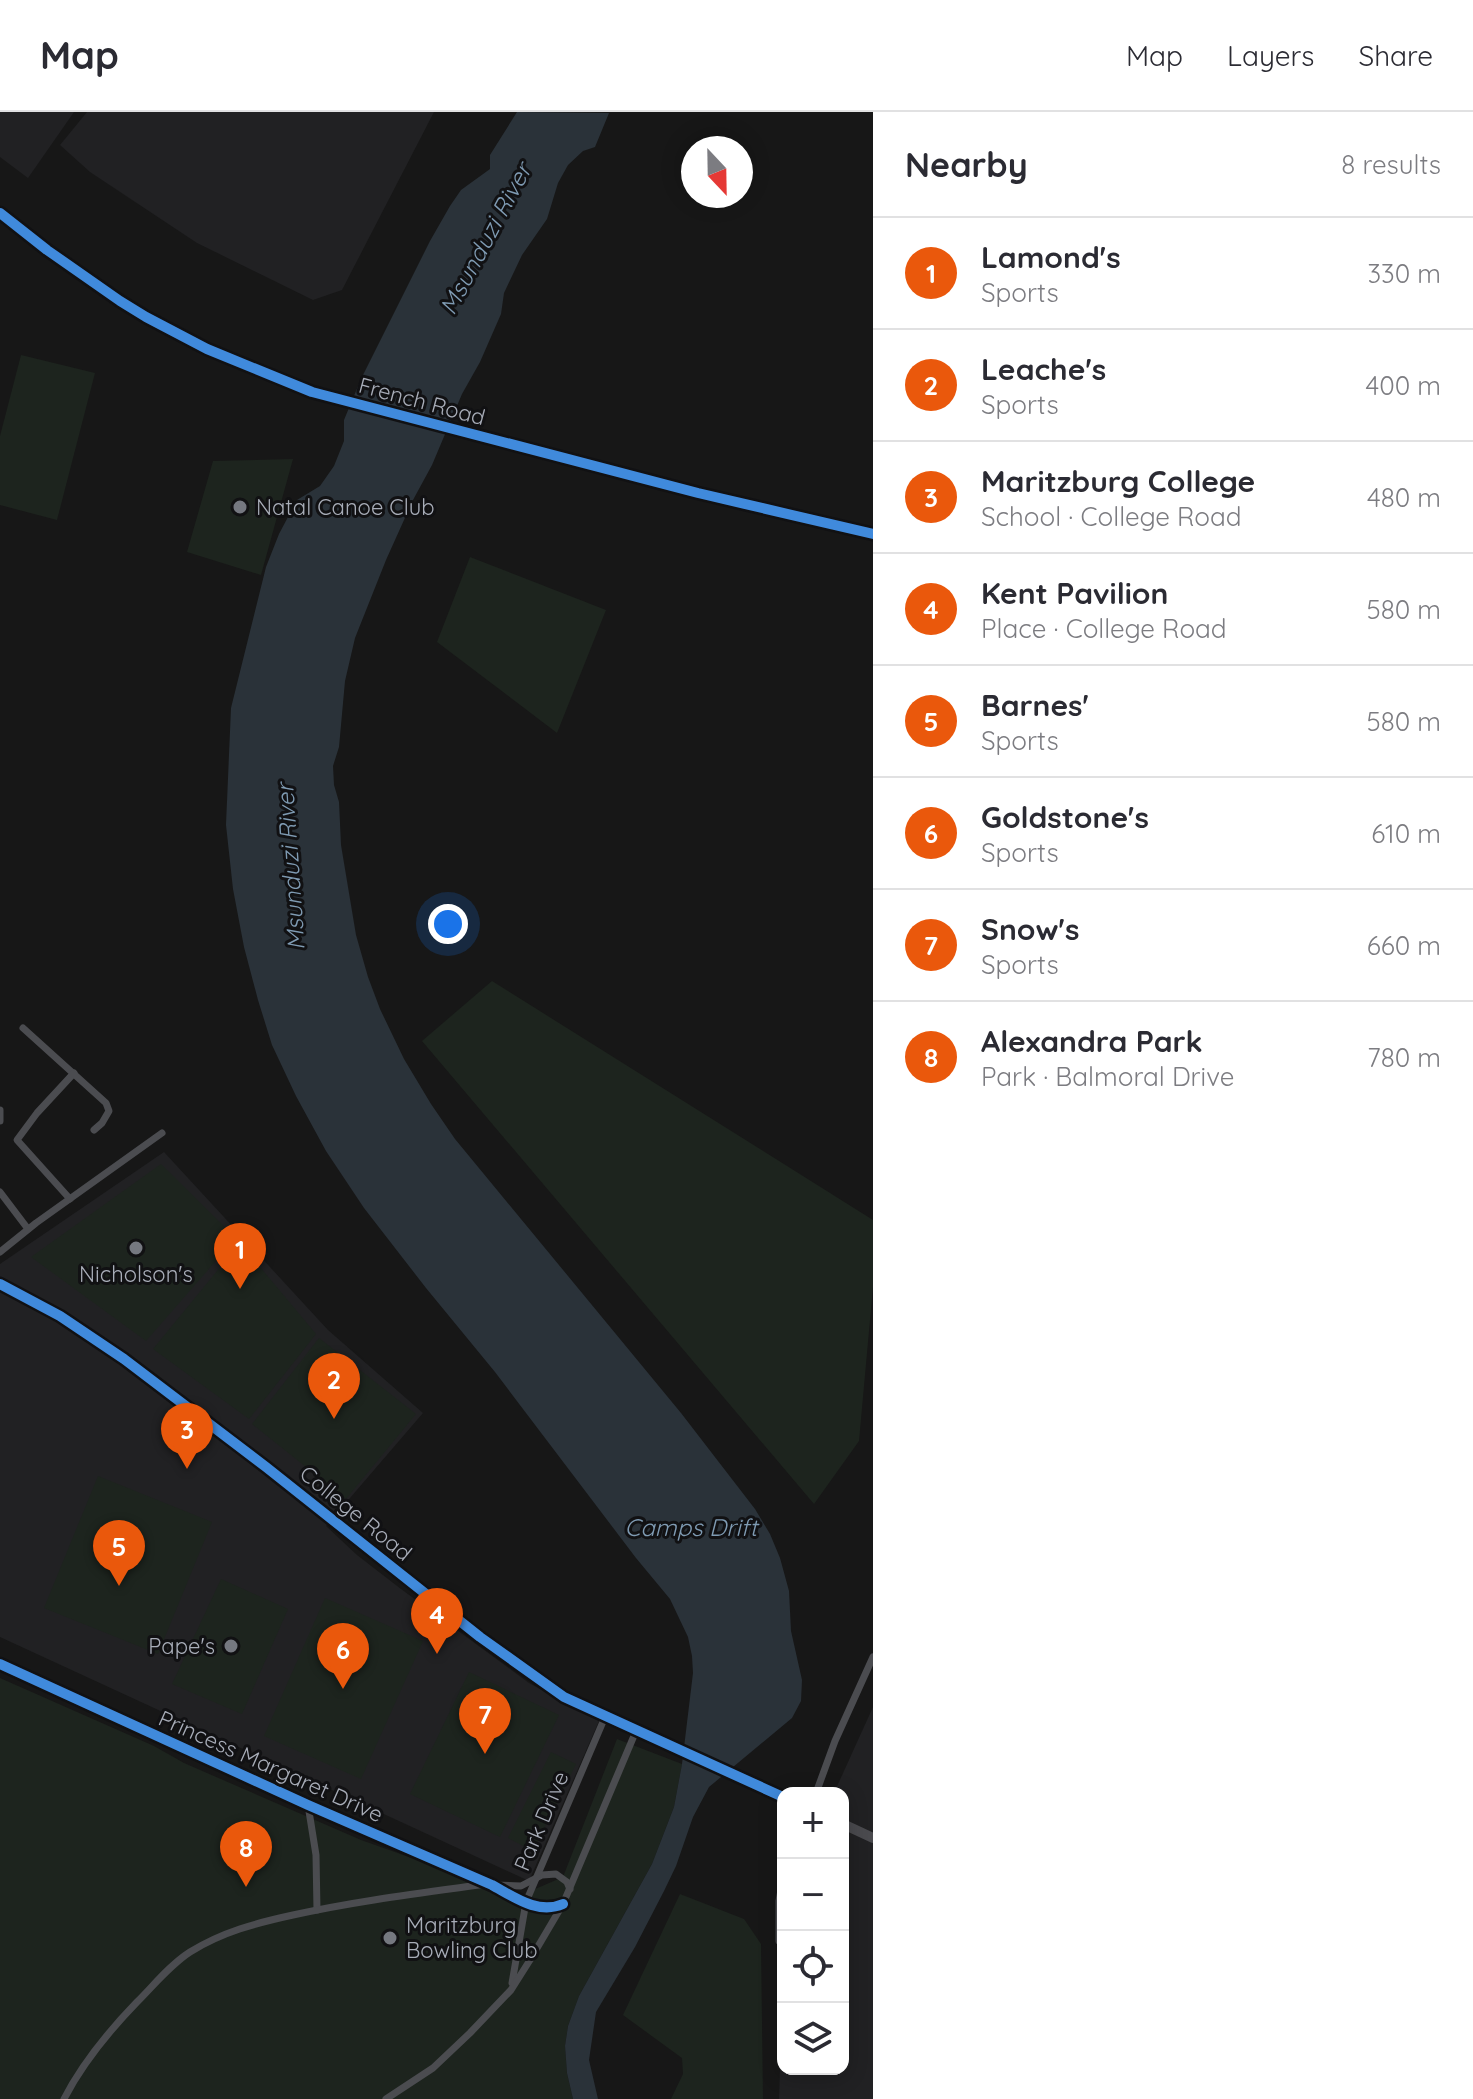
<!DOCTYPE html>
<meta charset="utf-8">
<style>
:root{--surface:#fff;--page:#f2f2f3;--text:#2b2b33;--muted:#7c7c81;--line:#e1e1e2;--accent:#ea580c}
body{margin:0;font-family:Quicksand,sans-serif;background:var(--page);color:var(--text)}
.controls{position:absolute;right:24px;bottom:24px;display:grid;overflow:hidden;border-radius:16px;box-shadow:0 4px 20px #0003}
.controls button{width:72px;height:72px;display:grid;place-items:center;padding:0;border:0;border-bottom:2px solid var(--line);background:var(--surface);color:var(--text);font:40px sans-serif}
.compass{position:absolute;left:681px;top:24px;width:72px;height:72px;border-radius:50%;background:var(--surface);box-shadow:0 4px 20px #0003;rotate:158deg}
.you{position:absolute;left:448px;top:812px;width:28px;height:28px;margin:-20px;border:6px solid #fff;border-radius:50%;background:#1a73e8;box-shadow:0 0 0 12px #1a73e833}
.badge{display:grid;place-items:center;width:52px;height:52px;border-radius:50%;background:var(--accent);color:#fff;font-size:26px;font-weight:700}
.pin{position:absolute;translate:-50% -66px;filter:drop-shadow(0 2px 4px #0008)}
.pin::after{content:'';position:absolute;top:42px;width:28px;height:24px;background:inherit;clip-path:polygon(0 0,100% 0,50% 100%)}
.list{margin:0;padding:0;list-style:none}
h2{display:flex;justify-content:space-between;align-items:center;height:104px;margin:0;padding:0 32px;font-size:34px}
h2 small{font-size:26px;font-weight:400;color:var(--muted)}
.list li{display:grid;grid-template-columns:52px 1fr auto;gap:24px;align-items:center;box-sizing:border-box;height:112px;padding:0 32px;border-top:2px solid var(--line)}
.list b{display:block;font-size:30px;white-space:nowrap}
.list p{margin:0;font-size:26px;white-space:nowrap;color:var(--muted)}
.list em{font-size:26px;font-style:normal;color:var(--muted)}
.icon{flex:none;width:44px;height:44px;fill:none;stroke:currentColor;stroke-width:2;stroke-linecap:round;stroke-linejoin:round}
.map{position:relative;flex:none;width:873px;height:1987px;overflow:hidden}
header{display:flex;align-items:center;gap:48px;box-sizing:border-box;height:112px;padding:0 40px;background:var(--surface);border-bottom:2px solid var(--line)}
header strong{font-size:38px}
nav{display:flex;gap:44px;margin-inline-start:auto;font-size:28px}
main{display:flex}
aside{flex:1;background:var(--surface)}
.map>svg:first-child{display:block}
.built{fill:#212123}
.green{fill:#1d241e}
.water{fill:#2a3239}
.lines{fill:none;stroke-linecap:round;stroke-linejoin:round}
.street{stroke:#4b4c50;stroke-width:7}
.secondary{stroke:#4a4a4e;stroke-width:10}
.cycleway-casing{stroke:#111113;stroke-width:15}
.cycleway{stroke:#408adc;stroke-width:10}
.poi-dot{fill:#757880;stroke:#111113;stroke-width:3}
.labels{text-anchor:middle;stroke-width:6;stroke-linejoin:round;paint-order:stroke}
.street-label{font-size:22px;fill:#a8adb8;stroke:#111113}
.poi-label{font-size:22px;fill:#a8adb8;stroke:#111113;text-anchor:start}
.water-label{font-size:24px;font-style:italic;fill:#7f9bb3;stroke:#111113}
</style>
<header>
<strong>Map</strong>
<nav><a>Map</a><a>Layers</a><a>Share</a></nav>
</header>
<main>
<div class="map">
<svg width="873" height="1987" viewBox="0 0 873 1987">
<rect width="100%" height="100%" fill="#171717"/>
<g class="built">
<polygon points="0,0 74,0 28,66 0,45"/>
<polygon points="87,0 434,0 342,178 313,188 197,131 90,60 60,33"/>
<polygon points="164,1040 328,1218 423,1301 326,1414 357,1443 401,1477 529,1571 599,1609 529,1769 0,1525 0,1152"/>
<polygon points="873,1595 873,1987 779,1987 783,1862 783,1957 843,1957 843,1681 834,1681"/>
</g>
<g class="green">
<polygon points="21,243 95,261 57,408 0,393 0,324"/>
<polygon points="293,347 261,463 187,440 213,349"/>
<polygon points="470,445 606,498 557,621 437,530"/>
<polygon points="492,869 873,1108 873,1175 859,1329 814,1392 422,929"/>
<polygon points="161,1052 236,1126 146,1229 31,1145"/>
<polygon points="240,1131 316,1222 249,1307 153,1237"/>
<polygon points="319,1226 416,1302 346,1387 252,1312"/>
<polygon points="98,1364 212,1410 158,1542 44,1496"/>
<polygon points="221,1467 288,1497 242,1602 172,1572"/>
<polygon points="325,1486 423,1529 361,1667 264,1624"/>
<polygon points="469,1560 559,1603 500,1725 410,1682"/>
<polygon points="0,1566 154,1634 184,1651 361,1728 519,1784 563,1765 617,1627 682,1652 674,1695 652,1752 579,1884 568,1914 565,1934 567,1961 573,1987 0,1987"/>
<polygon points="551,1640 576,1652 533,1739 508,1726"/>
<polygon points="680,1782 744,1807 761,1832 763,1987 671,1987 683,1962 682,1946 623,1903"/>
</g>
<polygon class="water" points="517,0 609,1 595,35 583,39 568,53 558,71 547,107 522,143 504,181 501,202 480,250 462,282 432,353 413,388 386,448 355,526 345,569 339,635 333,654 334,673 339,690 341,733 356,823 368,865 380,897 404,947 431,992 455,1027 681,1301 755,1397 770,1422 780,1446 789,1479 791,1519 802,1568 801,1589 792,1606 709,1675 693,1705 676,1754 664,1779 635,1835 596,1900 589,1948 598,1987 573,1987 567,1961 565,1934 568,1914 579,1884 652,1752 674,1695 682,1652 693,1561 692,1544 688,1525 670,1487 636,1446 495,1260 426,1176 364,1096 326,1039 296,984 272,933 258,888 244,835 233,777 226,713 231,596 266,455 279,422 297,388 320,374 334,354 344,329 344,308 361,267 430,129 450,94 461,78 490,57 490,43"/>
<g class="lines">
<g class="street">
<polyline points="23,916 106,991 109,999 102,1011 94,1018"/>
<polyline points="0,998 0,1009"/>
<polyline points="0,1080 28,1117"/>
<polyline points="70,1087 17,1028 37,1001 74,961"/>
<polyline points="0,1140 36,1111 162,1021"/>
<path d="M0 1552 308 1693 492 1773C514 1785 538 1803 563 1792"/>
<polyline points="816,1681 835,1629 873,1545"/>
<polyline points="308,1693 316,1743 317,1798"/>
<polyline points="494,1773 521,1774 542,1763 556,1762 567,1770 570,1777"/>
<polyline points="779,1829 779,1789 783,1767"/>
<polyline points="512,1871 526,1790 605,1605"/>
<path d="M64 1987C83 1950 108 1920 137 1890 154 1873 170 1853 190 1840 222 1820 256 1811 293 1803 356 1789 421 1781 486 1772"/>
<polyline points="386,1987 433,1956 470,1921 511,1878 530,1848 563,1792 636,1619"/>
</g>
<g class="secondary">
<polyline points="0,101 47,138 120,189 146,205 207,237 312,280 698,381 873,422"/>
<polyline points="0,1172 60,1204 124,1247 266,1355 480,1525 564,1585 783,1685"/>
<polyline points="843,1712 873,1726"/>
</g>
<defs>
<g id="cycleway">
<polyline points="0,101 47,138 120,189 146,205 207,237 312,280 698,381 873,422"/>
<polyline points="0,1172 60,1204 124,1247 266,1355 480,1525 564,1585 783,1685"/>
<path d="M0 1552 308 1693 492 1773C514 1785 538 1803 563 1792"/>
</g>
</defs>
<use href="#cycleway" class="cycleway-casing"/>
<use href="#cycleway" class="cycleway"/>
</g>
<g class="poi-dot">
<circle cx="240" cy="395" r="8"/>
<circle cx="136" cy="1136" r="8"/>
<circle cx="231" cy="1534" r="8"/>
<circle cx="390" cy="1826" r="8"/>
</g>
<g class="labels">
<g class="street-label">
<text transform="translate(422 289) rotate(15)" y="8">French Road</text>
<text transform="translate(356 1401) rotate(39)" y="8">College Road</text>
<text transform="translate(271 1654) rotate(24)" y="8">Princess Margaret Drive</text>
<text transform="translate(541 1709) rotate(-67)" y="8">Park Drive</text>
</g>
<g class="poi-label">
<text x="256" y="403">Natal Canoe Club</text>
<text x="136" y="1170" text-anchor="middle">Nicholson's</text>
<text x="215" y="1542" text-anchor="end">Pape's</text>
<text x="406" y="1821">Maritzburg<tspan x="406" dy="25">Bowling Club</tspan></text>
</g>
<g class="water-label">
<text transform="translate(486 127) rotate(-62)" y="8">Msunduzi River</text>
<text transform="translate(291 755) rotate(-94)" y="8">Msunduzi River</text>
<text x="691" y="1424">Camps Drift</text>
</g>
</g>
</svg>
<div class="controls">
<button>+</button>
<button>−</button>
<button><svg class="icon" aria-label="locate" viewBox="0 0 24 24"><circle cx="12" cy="12" r="6"/><path d="M12 2v4M12 18v4M2 12h4M18 12h4"/></svg></button>
<button><svg class="icon" aria-label="layers" viewBox="0 0 24 24"><path d="M12 4l9 5-9 5-9-5zM3 14l9 5 9-5"/></svg></button>
</div>
<svg class="compass" viewBox="-18 -18 36 36"><path d="M0-13l5 13h-10z" fill="#e53935"/><path d="M0 13l5-13h-10z" fill="#7c7c81"/></svg>
<div class="you"></div>
<div class="pin badge" style="left:240px;top:1177px">1</div>
<div class="pin badge" style="left:334px;top:1307px">2</div>
<div class="pin badge" style="left:187px;top:1357px">3</div>
<div class="pin badge" style="left:437px;top:1542px">4</div>
<div class="pin badge" style="left:119px;top:1474px">5</div>
<div class="pin badge" style="left:343px;top:1577px">6</div>
<div class="pin badge" style="left:485px;top:1642px">7</div>
<div class="pin badge" style="left:246px;top:1775px">8</div>
</div>
<aside>
<h2>Nearby<small>8 results</small></h2>
<ul class="list">
<li><span class="badge">1</span><div><b>Lamond's</b><p>Sports</p></div><em>330 m</em></li>
<li><span class="badge">2</span><div><b>Leache's</b><p>Sports</p></div><em>400 m</em></li>
<li><span class="badge">3</span><div><b>Maritzburg College</b><p>School · College Road</p></div><em>480 m</em></li>
<li><span class="badge">4</span><div><b>Kent Pavilion</b><p>Place · College Road</p></div><em>580 m</em></li>
<li><span class="badge">5</span><div><b>Barnes'</b><p>Sports</p></div><em>580 m</em></li>
<li><span class="badge">6</span><div><b>Goldstone's</b><p>Sports</p></div><em>610 m</em></li>
<li><span class="badge">7</span><div><b>Snow's</b><p>Sports</p></div><em>660 m</em></li>
<li><span class="badge">8</span><div><b>Alexandra Park</b><p>Park · Balmoral Drive</p></div><em>780 m</em></li>
</ul>
</aside>
</main>
